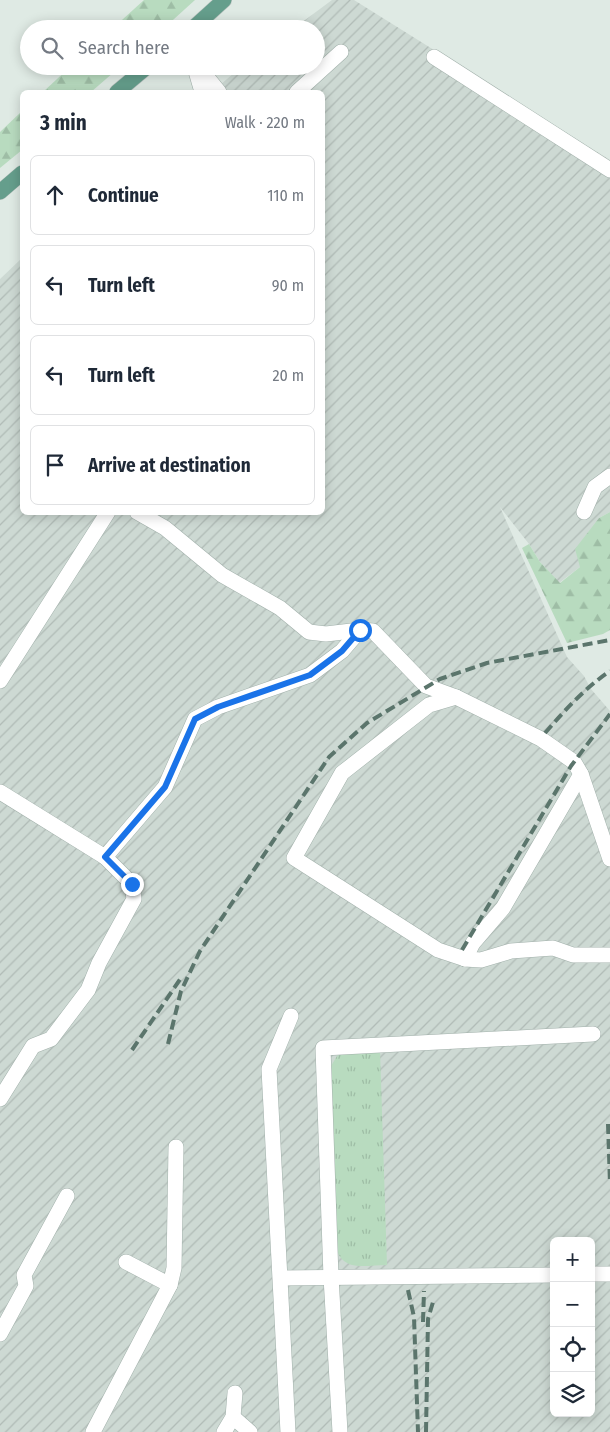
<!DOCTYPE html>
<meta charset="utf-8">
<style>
:root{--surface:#fff;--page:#f2f2f3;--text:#1f2937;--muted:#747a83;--line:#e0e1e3}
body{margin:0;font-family:"Fira Sans Condensed",sans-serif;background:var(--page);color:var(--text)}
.controls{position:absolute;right:15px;bottom:15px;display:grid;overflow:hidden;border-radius:8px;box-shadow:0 2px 12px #0003}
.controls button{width:45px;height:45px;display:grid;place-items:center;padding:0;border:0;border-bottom:1px solid var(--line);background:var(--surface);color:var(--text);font:25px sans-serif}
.stop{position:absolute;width:15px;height:15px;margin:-11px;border:4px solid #1a73e8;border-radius:50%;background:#fff}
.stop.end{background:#1a73e8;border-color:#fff;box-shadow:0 1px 5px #0008}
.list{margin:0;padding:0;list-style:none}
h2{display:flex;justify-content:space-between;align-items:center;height:65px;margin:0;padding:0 20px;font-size:21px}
h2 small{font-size:16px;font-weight:400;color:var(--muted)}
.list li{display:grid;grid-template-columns:32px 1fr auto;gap:15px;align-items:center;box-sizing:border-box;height:80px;margin:0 10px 10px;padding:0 10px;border:1px solid var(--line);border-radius:8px}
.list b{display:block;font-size:19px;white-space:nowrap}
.list em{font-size:16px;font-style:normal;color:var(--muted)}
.icon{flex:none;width:28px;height:28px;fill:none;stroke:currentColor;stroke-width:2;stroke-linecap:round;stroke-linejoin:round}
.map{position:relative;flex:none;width:610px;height:1432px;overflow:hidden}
.search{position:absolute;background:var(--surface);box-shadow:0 2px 12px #0003;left:20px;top:20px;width:305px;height:55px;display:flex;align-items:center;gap:12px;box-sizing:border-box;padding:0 18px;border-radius:28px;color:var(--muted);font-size:19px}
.panel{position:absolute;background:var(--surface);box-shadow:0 2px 12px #0003;left:20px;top:90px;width:305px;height:425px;border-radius:8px}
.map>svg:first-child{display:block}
.industrial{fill:url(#industrial-furrows);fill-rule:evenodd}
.grass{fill:url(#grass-tufts)}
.forest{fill:url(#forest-firs)}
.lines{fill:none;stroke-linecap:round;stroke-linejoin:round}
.minor-casing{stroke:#a2b1ab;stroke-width:16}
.major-casing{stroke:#bcc4c1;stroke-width:16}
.minor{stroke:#fff;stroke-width:15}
.major{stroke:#659e8c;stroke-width:15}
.rail{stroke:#5b756c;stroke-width:4;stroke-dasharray:10 5;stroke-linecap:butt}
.route{stroke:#1a73e8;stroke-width:6}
</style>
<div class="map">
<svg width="610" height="1432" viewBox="0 0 610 1432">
<defs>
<pattern id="industrial-furrows" width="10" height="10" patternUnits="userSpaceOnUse" patternTransform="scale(1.25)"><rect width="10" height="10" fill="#cdd9d3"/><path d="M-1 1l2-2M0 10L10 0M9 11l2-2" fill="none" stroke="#b0bbb6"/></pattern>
<pattern id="grass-tufts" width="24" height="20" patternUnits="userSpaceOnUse" patternTransform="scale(1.25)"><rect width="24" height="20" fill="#b8dbbf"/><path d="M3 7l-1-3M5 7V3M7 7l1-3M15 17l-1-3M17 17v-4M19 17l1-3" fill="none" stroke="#9ebda5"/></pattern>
<pattern id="forest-firs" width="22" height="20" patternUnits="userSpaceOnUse" patternTransform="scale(1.25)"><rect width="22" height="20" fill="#b8dbbf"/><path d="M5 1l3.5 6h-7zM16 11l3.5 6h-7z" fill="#9ebda5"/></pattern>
</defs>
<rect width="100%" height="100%" fill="#dfeae4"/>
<path class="industrial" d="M332 0H354L610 160V512L599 518 580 567 559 583 540 562 529 544 500 507 567 657 584 676 591 689 610 711V1432H0V279L22 258V512H322V92H212L242 66H316V29H293ZM554 1241H591V1413H554Z"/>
<path class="grass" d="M347 1050H380L387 1265C367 1265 345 1272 337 1251L331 1066 337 1056Z"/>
<g class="forest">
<polygon points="144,0 195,0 163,29 112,29"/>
<polygon points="71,66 121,66 91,92 43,92"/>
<polygon points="22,111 22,150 0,168 0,132"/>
<polygon points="610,512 610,630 603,634 567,643 522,548 529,544 540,562 560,583 580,567 575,549 599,518"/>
</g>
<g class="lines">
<defs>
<g id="minor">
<polyline points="434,57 610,170"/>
<polyline points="198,66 219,92"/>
<polyline points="195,68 202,92"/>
<polyline points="297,92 341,52"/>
<polyline points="137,512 165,528 222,575 280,608 309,632 326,634 360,630 373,631 426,686 456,697 541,739 574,762 581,774 610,859"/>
<polyline points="584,512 595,487 610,476"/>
<polyline points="0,681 108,512"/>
<polyline points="456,697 429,705 342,773 294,858 438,950 465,959 481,960 511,951 553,948 573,955 610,955"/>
<polyline points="0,792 105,857 165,787 195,719 218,707 310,675 342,651 360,630"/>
<polyline points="465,959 473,943 503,908 581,774"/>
<polyline points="0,1099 33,1046 51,1039 88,990 99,963 134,899 132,884 105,857"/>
<polyline points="126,1262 170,1285"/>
<polyline points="591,1274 610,1274"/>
<polyline points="281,1278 554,1275"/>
<polyline points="0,1334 26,1286 24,1275 67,1196"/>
<polyline points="233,1417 250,1432"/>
<polyline points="93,1432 170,1285 174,1268 176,1147"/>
<polyline points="224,1432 233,1417 235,1393"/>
<polyline points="288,1432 269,1069 291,1016"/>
<polyline points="340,1432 331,1277 323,1048 593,1034"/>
</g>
<g id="major">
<polyline points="192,29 224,0"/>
<polyline points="117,92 148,66"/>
<polyline points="0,192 22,173"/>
</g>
</defs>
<use href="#minor" class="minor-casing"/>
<use href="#major" class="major-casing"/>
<use href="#minor" class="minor"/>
<use href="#major" class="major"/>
<g class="rail">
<path d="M545 733C565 710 585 688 610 671"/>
<polyline points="462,950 571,766 610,714"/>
<polyline points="168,1044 181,991 200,951 329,757 367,723 440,679 487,663 610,640"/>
<polyline points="132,1050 181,978"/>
<polyline points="608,1124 610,1184"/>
<polyline points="408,1290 414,1317 418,1432"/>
<polyline points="423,1322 424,1291"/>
<polyline points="426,1432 428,1319 433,1302"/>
</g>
</g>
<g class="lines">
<polyline class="route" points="132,884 105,857 165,787 195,719 218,707 310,675 342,651 360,630"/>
</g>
</svg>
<div class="controls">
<button>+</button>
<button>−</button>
<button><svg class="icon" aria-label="locate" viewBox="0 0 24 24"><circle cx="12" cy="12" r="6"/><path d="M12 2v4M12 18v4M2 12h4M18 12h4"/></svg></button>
<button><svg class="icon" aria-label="layers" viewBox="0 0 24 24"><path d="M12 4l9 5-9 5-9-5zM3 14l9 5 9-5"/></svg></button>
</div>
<div class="stop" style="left:360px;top:630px"></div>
<div class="stop end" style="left:132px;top:884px"></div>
<div class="search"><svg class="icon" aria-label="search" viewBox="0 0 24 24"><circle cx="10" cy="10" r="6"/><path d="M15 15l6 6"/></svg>Search here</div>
<section class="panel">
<h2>3 min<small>Walk · 220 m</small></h2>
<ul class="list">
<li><svg class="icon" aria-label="ahead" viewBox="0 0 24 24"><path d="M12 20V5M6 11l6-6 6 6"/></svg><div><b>Continue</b></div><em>110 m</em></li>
<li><svg class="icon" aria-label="left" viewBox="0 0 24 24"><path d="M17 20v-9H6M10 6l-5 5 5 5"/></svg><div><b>Turn left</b></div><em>90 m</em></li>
<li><svg class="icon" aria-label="left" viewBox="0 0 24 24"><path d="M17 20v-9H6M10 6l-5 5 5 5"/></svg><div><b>Turn left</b></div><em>20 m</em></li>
<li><svg class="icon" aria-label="arrive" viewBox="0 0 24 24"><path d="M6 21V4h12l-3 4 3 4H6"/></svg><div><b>Arrive at destination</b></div></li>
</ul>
</section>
</div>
